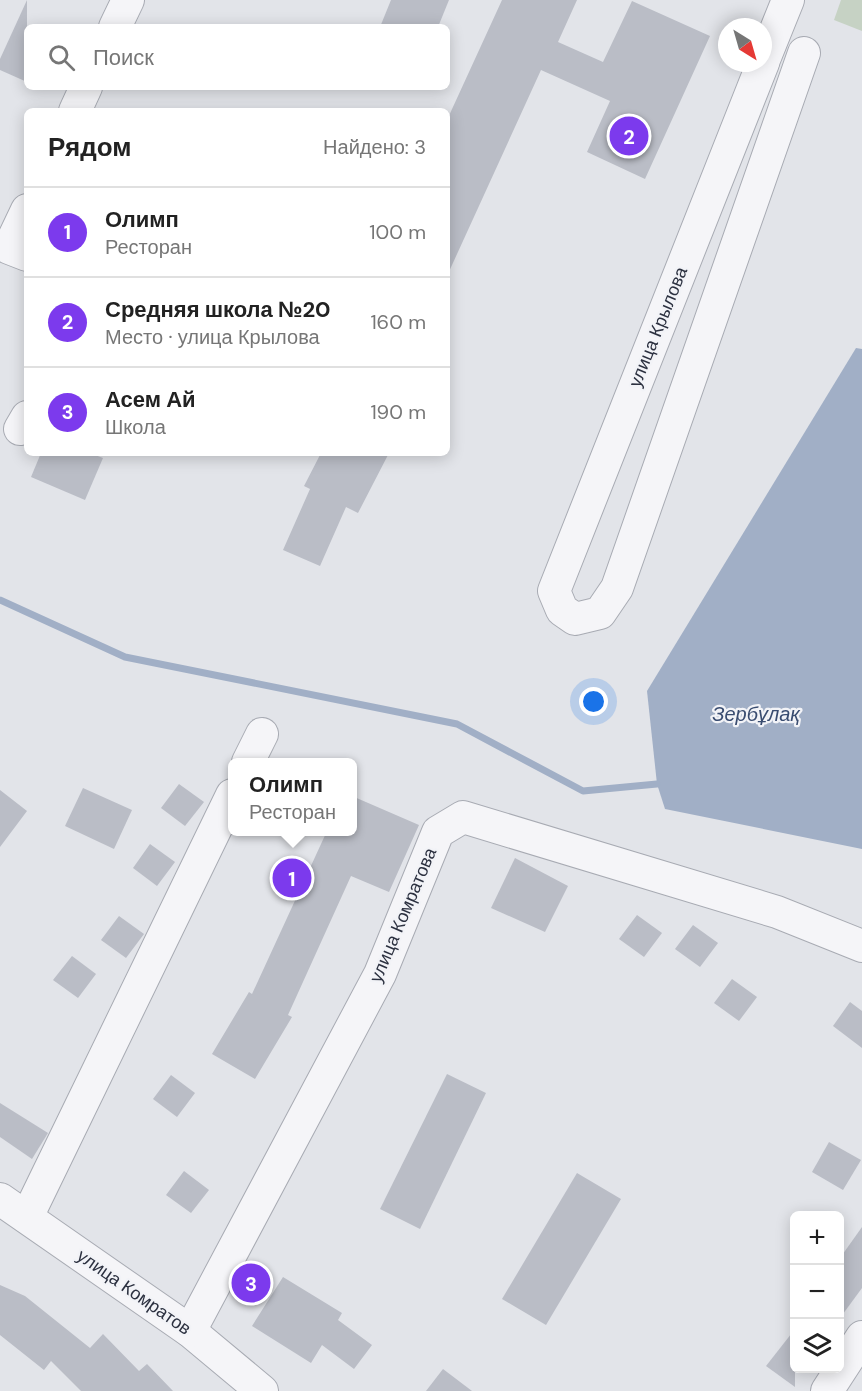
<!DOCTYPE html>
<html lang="ru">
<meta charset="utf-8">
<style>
:root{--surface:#fff;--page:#f2f2f2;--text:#222;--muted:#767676;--line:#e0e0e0;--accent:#7c3aed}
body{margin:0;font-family:"DM Sans",sans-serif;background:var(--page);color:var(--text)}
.controls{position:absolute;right:18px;bottom:18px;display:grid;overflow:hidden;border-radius:9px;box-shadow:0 3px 15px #0003}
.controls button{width:54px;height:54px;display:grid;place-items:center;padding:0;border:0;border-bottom:2px solid var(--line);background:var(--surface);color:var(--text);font:30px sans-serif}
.compass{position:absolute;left:718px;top:18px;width:54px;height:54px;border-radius:50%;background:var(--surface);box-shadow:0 3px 15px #0003;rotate:143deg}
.you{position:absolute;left:594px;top:702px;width:21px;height:21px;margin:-15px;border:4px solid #fff;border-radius:50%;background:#1a73e8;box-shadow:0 0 0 9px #1a73e833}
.badge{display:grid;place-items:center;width:39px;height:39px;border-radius:50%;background:var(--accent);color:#fff;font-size:20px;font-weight:700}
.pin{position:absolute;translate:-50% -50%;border:3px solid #fff;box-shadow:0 2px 6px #0006}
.popup{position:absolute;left:228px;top:758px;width:129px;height:78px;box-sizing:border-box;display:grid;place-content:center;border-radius:9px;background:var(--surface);filter:drop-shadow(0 2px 4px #0005);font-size:20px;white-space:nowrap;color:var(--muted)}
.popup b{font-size:22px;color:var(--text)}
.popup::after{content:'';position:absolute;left:50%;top:100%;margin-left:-12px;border:12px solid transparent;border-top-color:var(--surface)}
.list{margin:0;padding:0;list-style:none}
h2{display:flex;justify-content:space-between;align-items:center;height:78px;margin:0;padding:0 24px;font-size:26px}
h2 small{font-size:20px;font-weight:400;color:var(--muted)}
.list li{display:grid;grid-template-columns:39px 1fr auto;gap:18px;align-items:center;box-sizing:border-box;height:90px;padding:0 24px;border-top:2px solid var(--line)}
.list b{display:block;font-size:22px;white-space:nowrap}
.list p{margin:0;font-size:20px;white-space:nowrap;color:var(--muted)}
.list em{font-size:20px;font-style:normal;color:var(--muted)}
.icon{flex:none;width:33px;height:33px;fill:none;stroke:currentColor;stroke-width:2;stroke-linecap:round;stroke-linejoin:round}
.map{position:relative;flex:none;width:862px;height:1391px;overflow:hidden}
.search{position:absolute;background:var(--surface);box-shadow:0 3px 15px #0003;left:24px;top:24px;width:426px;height:66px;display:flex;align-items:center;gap:15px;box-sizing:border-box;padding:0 21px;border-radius:9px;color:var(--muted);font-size:22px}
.panel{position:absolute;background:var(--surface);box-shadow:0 3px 15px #0003;left:24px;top:108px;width:426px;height:348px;border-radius:9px}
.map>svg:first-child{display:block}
.green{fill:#c6d2c4}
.water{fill:#a1afc6}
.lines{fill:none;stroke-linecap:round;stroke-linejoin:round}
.stream{stroke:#a1afc6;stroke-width:7}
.building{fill:#babdc6}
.minor-casing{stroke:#a8abb3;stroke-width:34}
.minor{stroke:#f5f5f8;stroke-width:32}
.labels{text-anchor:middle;stroke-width:4.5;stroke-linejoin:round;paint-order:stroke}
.street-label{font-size:18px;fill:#2c3140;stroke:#f2f3f7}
.water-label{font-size:20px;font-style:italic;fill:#394c70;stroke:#f2f3f7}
</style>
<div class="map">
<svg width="862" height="1391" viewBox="0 0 862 1391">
<rect width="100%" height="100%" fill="#e2e4e9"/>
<polygon class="green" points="841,0 862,0 862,31 834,20"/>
<polygon class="water" points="856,348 862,349 862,849 665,809 657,784 647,691"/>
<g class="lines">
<polyline class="stream" points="0,600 125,657 457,724 583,791 657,784"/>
</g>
<g class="building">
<polygon points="27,0 27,82 0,70 0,59"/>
<polygon points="391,0 449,0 438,27 380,27"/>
<polygon points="502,0 577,0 558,42 603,62 632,1 710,36 645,179 587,152 610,101 541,70 447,276 447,120"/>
<polygon points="41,453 90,453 103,458 85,500 31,477"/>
<polygon points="321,453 389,453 358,513 346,507 320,566 283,550 310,489 304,486"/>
<polygon points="179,784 204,802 185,826 161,808"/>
<polygon points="83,788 132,810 114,849 65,826"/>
<polygon points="0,790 27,811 0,847"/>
<polygon points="352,796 419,825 389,892 351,876 288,1015 292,1017 255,1079 212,1054 249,992 252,994 327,831 352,831"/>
<polygon points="150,844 175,862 157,886 133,868"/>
<polygon points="515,858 568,886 545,932 491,908"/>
<polygon points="637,915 662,933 644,957 619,939"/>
<polygon points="119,916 144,934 126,958 101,940"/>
<polygon points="693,925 718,943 700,967 675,949"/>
<polygon points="72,956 96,974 78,998 53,980"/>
<polygon points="732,979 757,997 739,1021 714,1003"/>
<polygon points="850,1002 862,1011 862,1048 833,1026"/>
<polygon points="447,1074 486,1093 420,1229 380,1209"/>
<polygon points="171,1075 195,1093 177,1117 153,1099"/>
<polygon points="0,1103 48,1133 32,1159 0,1137"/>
<polygon points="829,1142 861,1160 843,1190 812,1172"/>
<polygon points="184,1171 209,1190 191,1213 166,1195"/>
<polygon points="577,1173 621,1199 546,1325 502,1299"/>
<polygon points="862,1227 862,1288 840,1318 840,1258"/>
<polygon points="283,1277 342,1313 338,1320 372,1345 354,1369 322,1345 311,1363 252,1326"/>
<polygon points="0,1285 25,1296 90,1348 103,1334 139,1371 147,1364 173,1391 81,1391 51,1361 44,1370 0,1335"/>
<polygon points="795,1329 795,1387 766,1366"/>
<polygon points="443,1369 472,1391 426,1391"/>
</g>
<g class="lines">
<defs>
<g id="minor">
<polyline points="115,27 128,0"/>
<polyline points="763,62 788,0"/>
<polyline points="763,63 554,591 562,610 575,619 600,613 617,588 804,53"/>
<polyline points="75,111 86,87"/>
<polyline points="27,210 9,248 27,255"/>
<polyline points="20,429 27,417"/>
<polyline points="248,762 262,734"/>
<polyline points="0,1199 190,1331 262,1391"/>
<polyline points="27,1217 232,795"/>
<polyline points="190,1331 380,974 438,832 463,817 777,912 862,946"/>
<polyline points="827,1391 862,1337"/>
</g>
</defs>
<use href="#minor" class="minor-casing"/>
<use href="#minor" class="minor"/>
</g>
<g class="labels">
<g class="street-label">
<text transform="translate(658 327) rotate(-68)" y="6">улица Крылова</text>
<text transform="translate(403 915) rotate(-67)" y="6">улица Комратова</text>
<text transform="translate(134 1292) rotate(35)" y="6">улица Комратов</text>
</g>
<g class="water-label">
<text x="756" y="721">Зербұлақ</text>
</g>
</g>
</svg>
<div class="controls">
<button>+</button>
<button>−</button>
<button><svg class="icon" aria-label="layers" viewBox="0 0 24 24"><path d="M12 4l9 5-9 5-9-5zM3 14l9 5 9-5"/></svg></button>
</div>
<svg class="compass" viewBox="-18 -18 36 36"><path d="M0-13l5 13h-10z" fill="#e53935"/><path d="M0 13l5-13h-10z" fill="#767676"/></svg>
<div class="you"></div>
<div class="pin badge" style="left:292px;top:878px">1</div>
<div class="popup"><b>Олимп</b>Ресторан</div>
<div class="pin badge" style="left:629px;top:136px">2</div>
<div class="pin badge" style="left:251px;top:1283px">3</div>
<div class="search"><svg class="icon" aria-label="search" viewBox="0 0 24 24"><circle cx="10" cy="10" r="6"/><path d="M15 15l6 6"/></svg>Поиск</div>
<section class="panel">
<h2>Рядом<small>Найдено: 3</small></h2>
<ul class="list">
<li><span class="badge">1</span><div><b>Олимп</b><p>Ресторан</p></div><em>100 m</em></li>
<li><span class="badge">2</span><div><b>Средняя школа №20</b><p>Место · улица Крылова</p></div><em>160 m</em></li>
<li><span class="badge">3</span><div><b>Асем Ай</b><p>Школа</p></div><em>190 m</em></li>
</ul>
</section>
</div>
